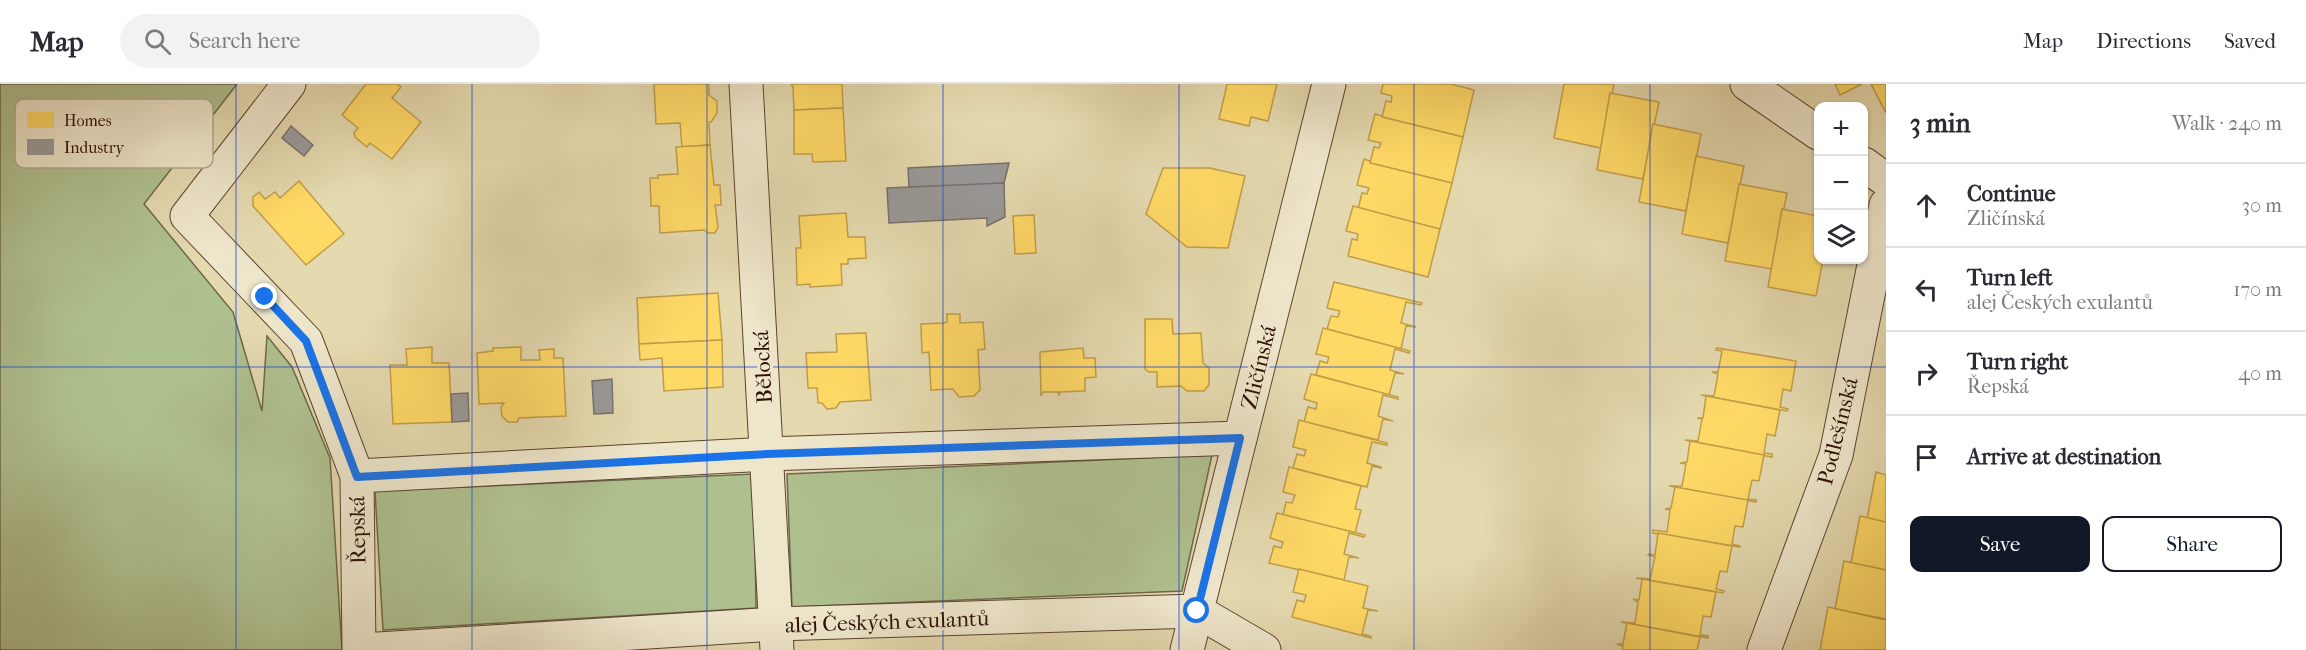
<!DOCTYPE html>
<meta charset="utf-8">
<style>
:root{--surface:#fff;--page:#f2f2f3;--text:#2b2b33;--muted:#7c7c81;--line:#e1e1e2;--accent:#111827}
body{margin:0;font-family:"IM FELL French Canon",serif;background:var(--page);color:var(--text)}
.controls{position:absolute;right:18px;top:18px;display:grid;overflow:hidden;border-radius:12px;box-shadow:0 2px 4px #0004}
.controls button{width:54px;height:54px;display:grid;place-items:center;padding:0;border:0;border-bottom:2px solid var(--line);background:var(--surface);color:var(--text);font:30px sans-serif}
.stop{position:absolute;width:18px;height:18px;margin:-14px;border:4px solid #1a73e8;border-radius:50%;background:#fff}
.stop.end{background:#1a73e8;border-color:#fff;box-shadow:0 2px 6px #0008}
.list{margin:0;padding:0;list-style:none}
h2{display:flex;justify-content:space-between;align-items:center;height:78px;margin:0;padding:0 24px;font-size:26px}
h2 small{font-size:20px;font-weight:400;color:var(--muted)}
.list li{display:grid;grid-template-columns:39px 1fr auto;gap:18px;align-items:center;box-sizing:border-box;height:84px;padding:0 24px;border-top:2px solid var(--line)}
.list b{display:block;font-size:22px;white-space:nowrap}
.list p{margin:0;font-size:20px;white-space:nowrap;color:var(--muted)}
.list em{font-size:20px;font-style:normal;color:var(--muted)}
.actions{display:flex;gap:12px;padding:18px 24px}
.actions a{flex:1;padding:14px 0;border:2px solid var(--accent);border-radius:12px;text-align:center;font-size:21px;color:var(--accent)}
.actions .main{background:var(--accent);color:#fff}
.icon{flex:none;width:33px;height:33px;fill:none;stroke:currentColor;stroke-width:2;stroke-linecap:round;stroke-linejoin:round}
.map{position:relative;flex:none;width:1886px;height:566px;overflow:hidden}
header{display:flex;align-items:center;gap:36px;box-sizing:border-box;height:84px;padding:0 30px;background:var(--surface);border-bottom:2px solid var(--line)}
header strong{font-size:28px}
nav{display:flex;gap:33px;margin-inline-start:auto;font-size:21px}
.search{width:420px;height:54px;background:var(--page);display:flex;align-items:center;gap:15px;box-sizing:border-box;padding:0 21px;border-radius:33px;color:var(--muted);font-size:22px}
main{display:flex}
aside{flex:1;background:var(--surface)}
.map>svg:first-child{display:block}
.green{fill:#afc08f;stroke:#6e684a;stroke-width:1.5}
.homes{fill:#ffd966;stroke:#c09d49;stroke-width:1.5}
.industry{fill:#999;stroke:#79706d;stroke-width:1.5}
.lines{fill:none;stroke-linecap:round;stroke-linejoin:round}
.minor-casing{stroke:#5c4230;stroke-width:35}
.minor{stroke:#eee6cb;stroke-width:33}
.route{stroke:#1a73e8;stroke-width:8}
.grid{fill:none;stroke:#1d4ed8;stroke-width:1.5;stroke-opacity:0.55}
.labels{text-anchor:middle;stroke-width:6;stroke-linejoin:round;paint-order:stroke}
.street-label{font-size:22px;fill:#2e1005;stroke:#eee6cb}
.key{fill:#eee6cb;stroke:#b4a690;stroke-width:1.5}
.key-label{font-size:16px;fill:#2e1005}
</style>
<header>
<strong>Map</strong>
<div class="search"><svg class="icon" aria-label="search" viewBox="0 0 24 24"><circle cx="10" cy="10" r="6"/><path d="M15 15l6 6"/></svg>Search here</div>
<nav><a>Map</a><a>Directions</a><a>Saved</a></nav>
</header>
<main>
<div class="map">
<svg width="1886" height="566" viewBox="0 0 1886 566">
<rect width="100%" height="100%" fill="#e5d9af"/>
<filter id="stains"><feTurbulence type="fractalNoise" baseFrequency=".00333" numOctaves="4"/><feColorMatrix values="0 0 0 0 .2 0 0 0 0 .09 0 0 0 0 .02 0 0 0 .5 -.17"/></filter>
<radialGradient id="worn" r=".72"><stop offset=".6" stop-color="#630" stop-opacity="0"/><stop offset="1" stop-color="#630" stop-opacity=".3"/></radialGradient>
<g class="green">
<polygon points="0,0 237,0 144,120 233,228 262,327 267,252 292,283 330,374 342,566 0,566"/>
<polygon points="1212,371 1182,507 792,523 787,390"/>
<polygon points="754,390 756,524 383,546 375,407"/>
</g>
<g class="homes">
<polygon points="366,0 397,0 401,3 392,14 421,38 392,75 370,59 367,63 355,53 354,49 358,44 342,31"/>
<polygon points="654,0 709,0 709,11 717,17 717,29 711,38 709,38 710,61 682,63 680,39 656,40"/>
<polygon points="791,0 842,0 843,24 794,26 793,3"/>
<polygon points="1227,0 1277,0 1268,37 1251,33 1249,42 1219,35"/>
<polygon points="1383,0 1451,0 1474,6 1463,53 1382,33 1386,17 1391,18 1392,12 1381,9"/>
<polygon points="1564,0 1614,0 1601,64 1554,54"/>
<polygon points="1835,0 1862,0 1840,11"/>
<polygon points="1871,0 1886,0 1886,29"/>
<polygon points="1610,9 1659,18 1643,95 1597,86"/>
<polygon points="843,24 846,77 813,78 812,70 794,70 794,26"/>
<polygon points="1375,30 1382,32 1382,33 1463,53 1452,99 1370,79 1374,63 1379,64 1381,59 1368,56"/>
<polygon points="1653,40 1701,50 1686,127 1639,118"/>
<polygon points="710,61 714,101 720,101 721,121 715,121 718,143 715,149 708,149 704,146 660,149 659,122 651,122 650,94 658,94 658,91 678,90 676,63"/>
<polygon points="1696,72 1744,82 1728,159 1682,150"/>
<polygon points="1364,75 1370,77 1370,79 1452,99 1440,145 1358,125 1362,109 1367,110 1369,104 1357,101"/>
<polygon points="1163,84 1210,84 1245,92 1228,164 1187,163 1146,130"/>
<polygon points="299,97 344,150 306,181 253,122 253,113 259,108 265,115 275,108 280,114"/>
<polygon points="1739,100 1787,109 1772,185 1725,177"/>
<polygon points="1353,122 1440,145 1428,193 1348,172 1352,155 1357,156 1358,150 1346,147"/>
<polygon points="1782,125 1818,132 1818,176 1823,176 1816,212 1768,203"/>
<polygon points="846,129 848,153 865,153 866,174 848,175 848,180 841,180 842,201 810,203 810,200 797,201 796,164 801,164 799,132"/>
<polygon points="1034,131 1036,169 1015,170 1013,132"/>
<polygon points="1334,198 1422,219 1421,221 1406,218 1401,239 1416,243 1406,242 1401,265 1327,245 1331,232 1338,233 1340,227 1327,224"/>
<polygon points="718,209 722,256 639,260 637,214"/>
<polygon points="947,230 960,230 960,239 983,238 985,265 978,266 980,306 974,312 959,313 953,305 931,306 929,268 922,269 921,240 944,239 947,238"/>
<polygon points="1145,235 1172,235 1173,250 1201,249 1203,279 1209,284 1209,301 1204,307 1187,307 1181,302 1157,303 1157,288 1149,288 1145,285"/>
<polygon points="1323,244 1410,267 1409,269 1395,265 1390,286 1404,290 1395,289 1389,311 1316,291 1320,277 1327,279 1329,273 1316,270"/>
<polygon points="866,249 871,316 840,318 836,324 827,325 822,319 818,319 817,304 808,304 806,269 837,268 836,250"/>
<polygon points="722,256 723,303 664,307 662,274 640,276 639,260"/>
<polygon points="432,263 432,279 449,279 452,338 393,340 390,281 407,281 406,265"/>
<polygon points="521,263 521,276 540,276 539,266 554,265 554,274 563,274 566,332 519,334 517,338 508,338 502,332 501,323 504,319 479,320 477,269 493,267 493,264"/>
<polygon points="1083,264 1084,274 1095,274 1096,293 1085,294 1085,307 1060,308 1059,311 1058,308 1043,308 1041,312 1040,268"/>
<polygon points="1717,264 1796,277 1791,307 1783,305 1780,323 1788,325 1787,327 1701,311 1714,312 1718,290 1712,288 1718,288 1722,267 1716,266"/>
<polygon points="1311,290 1398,313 1398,315 1383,311 1378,332 1393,337 1383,335 1378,356 1304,338 1308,323 1316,325 1317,319 1304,315"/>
<polygon points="1706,312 1780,326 1775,352 1767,350 1764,369 1772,370 1772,373 1685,356 1698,357 1702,335 1697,334 1703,334"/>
<polygon points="1299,336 1387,359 1387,361 1372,358 1367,379 1381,383 1381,384 1372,382 1367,403 1293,384 1297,370 1304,372 1306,366 1293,363"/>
<polygon points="1690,357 1764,371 1759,397 1752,396 1748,415 1756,416 1756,418 1669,402 1682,402 1686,380 1680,379 1687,378"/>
<polygon points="1289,383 1361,402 1355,425 1361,426 1355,449 1283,431 1286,418 1292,419 1295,411 1283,408"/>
<polygon points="1876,388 1886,391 1886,438 1867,435"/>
<polygon points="1675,403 1748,416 1743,443 1735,442 1732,460 1740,462 1740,463 1653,449 1653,446 1667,448 1670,426 1665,425 1671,424"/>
<polygon points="1277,429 1365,451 1364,453 1349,449 1344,470 1359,474 1349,473 1344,496 1269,479 1274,462 1281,464 1283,458 1270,454"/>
<polygon points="1860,432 1886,438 1886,486 1851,479"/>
<polygon points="1658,449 1732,462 1727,488 1720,487 1716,505 1724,507 1723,509 1636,494 1650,495 1655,473 1648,471 1649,470 1655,471"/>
<polygon points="1844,477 1886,486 1886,535 1835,525"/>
<polygon points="1299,485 1368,502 1363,524 1378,527 1368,526 1362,550 1371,552 1371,554 1292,533 1297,516 1304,518 1306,511 1293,508"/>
<polygon points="1642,495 1716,508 1711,533 1703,532 1700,551 1708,552 1708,554 1621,538 1635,539 1638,518 1633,515 1639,516"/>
<polygon points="1828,523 1886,536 1886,566 1820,566"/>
<polygon points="1627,539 1700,553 1697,566 1622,566 1623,562 1617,560 1623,560"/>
</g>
<g class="industry">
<polygon points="291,42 313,61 304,72 282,54"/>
<polygon points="1009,79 1004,99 909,104 908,84"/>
<polygon points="1004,99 1005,133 987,142 987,134 889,139 887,104"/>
<polygon points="612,295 613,329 594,330 592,297"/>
<polygon points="468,309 469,337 452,338 451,310"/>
</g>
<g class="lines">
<defs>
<g id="minor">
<polyline points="289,0 187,132 306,257 357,392 359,566"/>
<polyline points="746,0 777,566"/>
<polyline points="1747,0 1818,49"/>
<polyline points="1864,80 1886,96"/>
<polyline points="357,392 767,370 1240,354"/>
<polyline points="362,566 776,540 1197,527 1264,566"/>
<polyline points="1187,566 1329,0"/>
<polyline points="1764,566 1836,371 1886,121"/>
</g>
</defs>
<use href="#minor" class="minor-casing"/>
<use href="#minor" class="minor"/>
</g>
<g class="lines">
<polyline class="route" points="265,213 306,257 357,393 767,370 1240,354 1197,527"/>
</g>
<path class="grid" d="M236 0V566M472 0V566M707 0V566M943 0V566M1179 0V566M1414 0V566M1650 0V566M0 283H1886"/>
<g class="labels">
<g class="street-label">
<text transform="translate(762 283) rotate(-93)" y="8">Bělocká</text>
<text transform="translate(1258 283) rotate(-76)" y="8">Zličínská</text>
<text transform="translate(1837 347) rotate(-76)" y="8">Podlešínská</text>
<text transform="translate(357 446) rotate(-91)" y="8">Řepská</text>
<text transform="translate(887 537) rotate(-2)" y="8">alej Českých exulantů</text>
</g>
</g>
<rect x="15" y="15" width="198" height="69" rx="9" class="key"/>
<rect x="27" y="28" width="27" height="16" fill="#ffd966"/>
<rect x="27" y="55" width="27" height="16" fill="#999"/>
<g class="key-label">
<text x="64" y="42">Homes</text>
<text x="64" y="69">Industry</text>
</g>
<rect width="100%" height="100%" filter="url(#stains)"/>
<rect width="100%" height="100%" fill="url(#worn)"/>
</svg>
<div class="controls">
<button>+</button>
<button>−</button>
<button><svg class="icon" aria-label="layers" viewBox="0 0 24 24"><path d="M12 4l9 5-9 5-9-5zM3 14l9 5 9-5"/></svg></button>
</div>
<div class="stop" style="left:1197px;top:527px"></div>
<div class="stop end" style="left:265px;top:213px"></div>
</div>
<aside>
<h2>3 min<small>Walk · 240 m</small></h2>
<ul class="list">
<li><svg class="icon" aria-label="ahead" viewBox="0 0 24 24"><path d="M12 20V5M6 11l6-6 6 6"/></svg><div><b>Continue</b><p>Zličínská</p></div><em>30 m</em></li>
<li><svg class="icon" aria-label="left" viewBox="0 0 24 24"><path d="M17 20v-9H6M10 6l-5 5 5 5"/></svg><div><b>Turn left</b><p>alej Českých exulantů</p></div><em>170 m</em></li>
<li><svg class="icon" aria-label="right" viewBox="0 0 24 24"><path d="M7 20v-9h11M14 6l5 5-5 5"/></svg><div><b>Turn right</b><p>Řepská</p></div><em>40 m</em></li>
<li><svg class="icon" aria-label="arrive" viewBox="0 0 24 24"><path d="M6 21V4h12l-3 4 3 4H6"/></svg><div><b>Arrive at destination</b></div></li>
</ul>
<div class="actions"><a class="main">Save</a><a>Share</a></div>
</aside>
</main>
